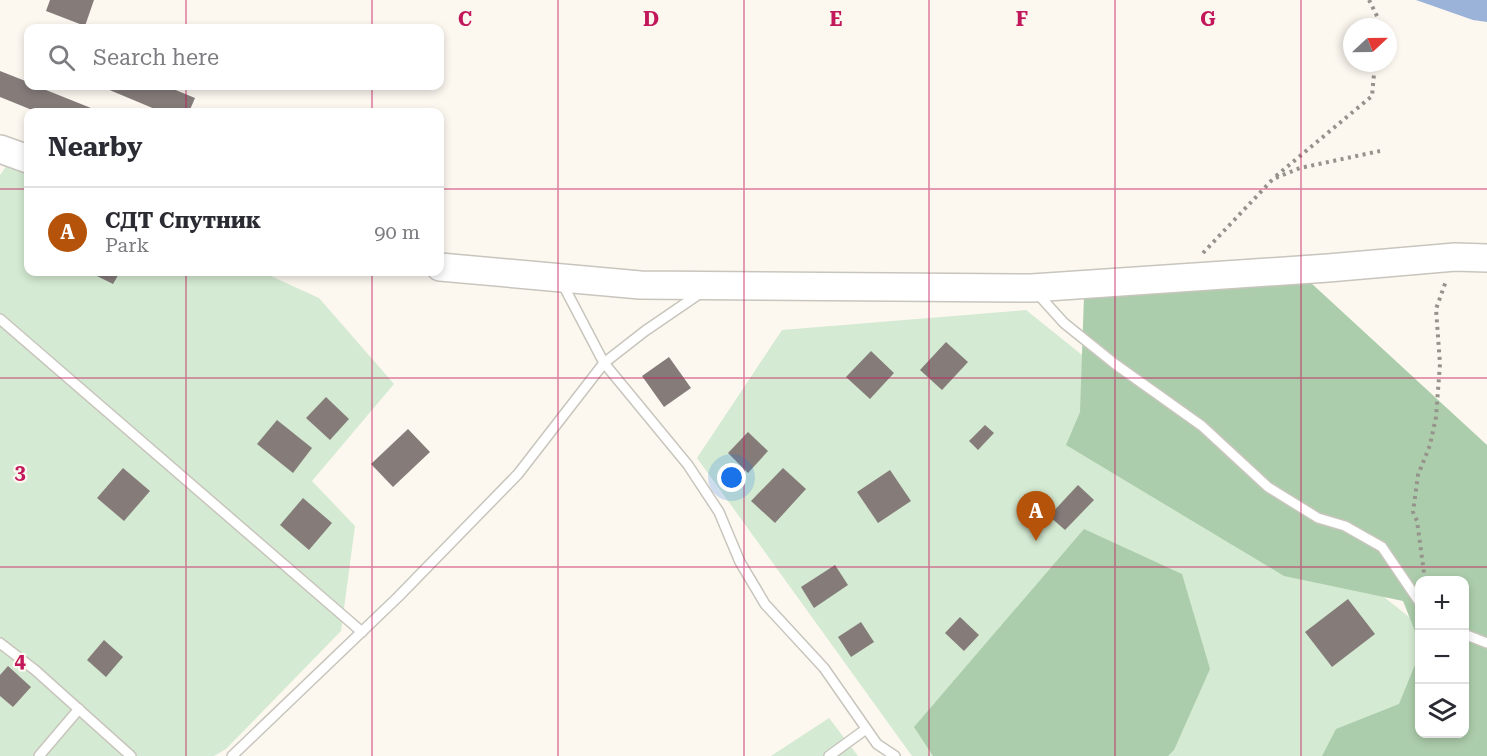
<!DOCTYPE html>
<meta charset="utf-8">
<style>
:root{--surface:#fff;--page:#f2f2f3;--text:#2b2b33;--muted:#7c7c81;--line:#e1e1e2;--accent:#b45309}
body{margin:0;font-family:"Roboto Serif",serif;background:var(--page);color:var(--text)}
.controls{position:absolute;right:18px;bottom:18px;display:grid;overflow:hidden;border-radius:12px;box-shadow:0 3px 9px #0003}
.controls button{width:54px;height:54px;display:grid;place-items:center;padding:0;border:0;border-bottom:2px solid var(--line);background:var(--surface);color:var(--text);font:30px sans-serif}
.compass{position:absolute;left:1343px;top:18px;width:54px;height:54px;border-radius:50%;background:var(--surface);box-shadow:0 3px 9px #0003;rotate:68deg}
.you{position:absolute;left:732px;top:478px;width:21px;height:21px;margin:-15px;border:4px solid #fff;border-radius:50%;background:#1a73e8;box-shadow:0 0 0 9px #1a73e833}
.badge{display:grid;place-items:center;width:39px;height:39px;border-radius:50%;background:var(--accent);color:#fff;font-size:20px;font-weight:700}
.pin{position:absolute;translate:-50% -50px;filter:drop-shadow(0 2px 3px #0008)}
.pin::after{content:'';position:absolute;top:32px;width:21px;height:18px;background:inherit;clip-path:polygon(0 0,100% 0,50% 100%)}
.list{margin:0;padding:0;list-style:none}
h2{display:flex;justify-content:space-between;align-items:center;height:78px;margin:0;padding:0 24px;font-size:26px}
h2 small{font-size:20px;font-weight:400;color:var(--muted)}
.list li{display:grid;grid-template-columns:39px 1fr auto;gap:18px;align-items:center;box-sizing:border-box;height:90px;padding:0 24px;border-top:2px solid var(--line)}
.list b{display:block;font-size:22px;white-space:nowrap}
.list p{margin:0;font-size:20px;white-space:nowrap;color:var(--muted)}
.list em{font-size:20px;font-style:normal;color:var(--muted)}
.icon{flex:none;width:33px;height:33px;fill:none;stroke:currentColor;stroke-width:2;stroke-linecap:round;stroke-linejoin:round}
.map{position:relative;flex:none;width:1487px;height:756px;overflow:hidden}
.search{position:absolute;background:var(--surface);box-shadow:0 3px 9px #0003;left:24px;top:24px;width:420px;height:66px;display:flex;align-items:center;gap:15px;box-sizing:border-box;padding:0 21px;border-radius:12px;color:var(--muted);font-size:22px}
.panel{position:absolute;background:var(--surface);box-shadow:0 3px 9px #0003;left:24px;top:108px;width:420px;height:168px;border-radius:12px}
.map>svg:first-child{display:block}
.green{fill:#d4ead2}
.forest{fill:#accdab}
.water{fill:#9bb3d8}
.building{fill:#857c7a}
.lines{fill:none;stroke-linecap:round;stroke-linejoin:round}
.lane-casing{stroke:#c8c5bd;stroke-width:12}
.secondary-casing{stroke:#c8c5bd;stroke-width:30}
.path{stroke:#96938d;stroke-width:4;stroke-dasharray:3 4.5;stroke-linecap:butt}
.lane{stroke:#fff;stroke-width:9}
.secondary{stroke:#fff;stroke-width:27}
.grid{fill:none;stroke:#c2185b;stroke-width:1.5;stroke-opacity:0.55}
.grid-label{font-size:20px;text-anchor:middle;font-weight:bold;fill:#c2185b;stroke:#fcf8f0;stroke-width:4.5;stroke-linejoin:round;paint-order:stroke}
</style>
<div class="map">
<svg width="1487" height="756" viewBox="0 0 1487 756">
<rect width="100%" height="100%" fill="#fcf8f0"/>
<g class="green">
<polygon points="12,158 28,165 28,272 262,272 319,298 394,384 312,481 355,526 341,631 226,749 214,756 0,756 0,175"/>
<polygon points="1026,310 1419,625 1419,714 1383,756 912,756 697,458 782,330"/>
<polygon points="829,718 858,756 771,756"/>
</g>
<g class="forest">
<polygon points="1310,282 1487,445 1487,756 1322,756 1336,729 1399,704 1419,655 1420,734 1464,734 1464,580 1420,580 1419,641 1403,601 1284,576 1066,445 1080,412 1084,296"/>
<polygon points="1084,529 1182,574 1210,669 1174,750 1168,756 933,756 914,727"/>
</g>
<polygon class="water" points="1416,0 1487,0 1487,22 1473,20"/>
<g class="building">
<polygon points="50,0 94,0 85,26 46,11"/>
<polygon points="0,71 28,82 28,86 36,86 101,112 37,112 0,97"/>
<polygon points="100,86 166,86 195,98 189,112 162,112"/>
<polygon points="89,272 120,272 113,284"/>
<polygon points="946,342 968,362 942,390 920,370"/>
<polygon points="871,351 894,373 870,399 846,377"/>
<polygon points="669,357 691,388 664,407 642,376"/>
<polygon points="326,397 349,419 330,440 306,418"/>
<polygon points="277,420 312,448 293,473 257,444"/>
<polygon points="985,425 994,433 978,450 969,441"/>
<polygon points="408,429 430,452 393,487 371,464"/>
<polygon points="748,432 768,451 748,473 728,453"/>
<polygon points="123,468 150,491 124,521 97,498"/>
<polygon points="783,468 806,489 775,523 751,501"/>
<polygon points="890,470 911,501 878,523 857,492"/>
<polygon points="1078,485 1094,500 1065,530 1049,516"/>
<polygon points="303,498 332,523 309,550 280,525"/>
<polygon points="835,565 848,585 814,608 801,587"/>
<polygon points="1348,599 1375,634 1332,667 1305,632"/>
<polygon points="960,617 979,635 964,651 945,633"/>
<polygon points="861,622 874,642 851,657 838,637"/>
<polygon points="104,640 123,657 106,677 87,660"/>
<polygon points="8,666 31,687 13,707 0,696 0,675"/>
</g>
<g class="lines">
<defs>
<g id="lane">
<polyline points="561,281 604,363 688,465 719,512 740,562 765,604 824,668 877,744 895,756"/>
<polyline points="1036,292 1064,323 1115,364 1202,426 1268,487 1318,518 1345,526 1382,547 1420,603"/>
<polyline points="0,319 362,632"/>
<polyline points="1464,634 1487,643"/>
<polyline points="0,643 35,670 131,756"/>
<polyline points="39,756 79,709"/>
<polyline points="232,756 398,597 518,474 604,363 645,331 702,292"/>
<polyline points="829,756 866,729"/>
</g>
<g id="secondary">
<polyline points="0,149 28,159"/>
<polyline points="440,267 640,285 1032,288 1328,268 1455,257 1487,258"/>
</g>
</defs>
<use href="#lane" class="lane-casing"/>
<use href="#secondary" class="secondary-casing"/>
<g class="path">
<polyline points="1369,0 1378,18 1378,27"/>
<polyline points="1276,176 1372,96 1375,63"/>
<polyline points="1203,253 1273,179 1300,168 1380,151"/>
<polyline points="1425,580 1417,521 1413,512 1418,475 1430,445 1436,417 1440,364 1436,309 1446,281"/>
</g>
<use href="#lane" class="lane"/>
<use href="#secondary" class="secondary"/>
</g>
<path class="grid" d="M186 0V28M372 0V28M558 0V756M744 0V756M929 0V756M1115 0V756M1301 0V756M186 86V112M372 86V112M0 189H28M440 189H1487M186 272V756M372 272V756M0 378H1487M0 567H1487"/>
<g class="grid-label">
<text x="465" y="26">C</text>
<text x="651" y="26">D</text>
<text x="836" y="26">E</text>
<text x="1022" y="26">F</text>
<text x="1208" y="26">G</text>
<text x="20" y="479">3</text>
<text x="20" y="668">4</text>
</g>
</svg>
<div class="controls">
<button>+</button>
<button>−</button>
<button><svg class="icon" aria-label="layers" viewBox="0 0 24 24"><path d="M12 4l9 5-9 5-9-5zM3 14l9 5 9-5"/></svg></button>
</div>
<svg class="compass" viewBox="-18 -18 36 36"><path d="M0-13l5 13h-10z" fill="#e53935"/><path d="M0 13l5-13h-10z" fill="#7c7c81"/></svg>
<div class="you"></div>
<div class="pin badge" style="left:1036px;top:541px">A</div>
<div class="search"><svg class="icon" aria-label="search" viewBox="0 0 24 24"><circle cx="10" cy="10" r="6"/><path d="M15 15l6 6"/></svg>Search here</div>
<section class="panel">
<h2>Nearby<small></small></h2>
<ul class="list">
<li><span class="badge">A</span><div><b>СДТ Спутник</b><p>Park</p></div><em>90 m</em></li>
</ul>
</section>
</div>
